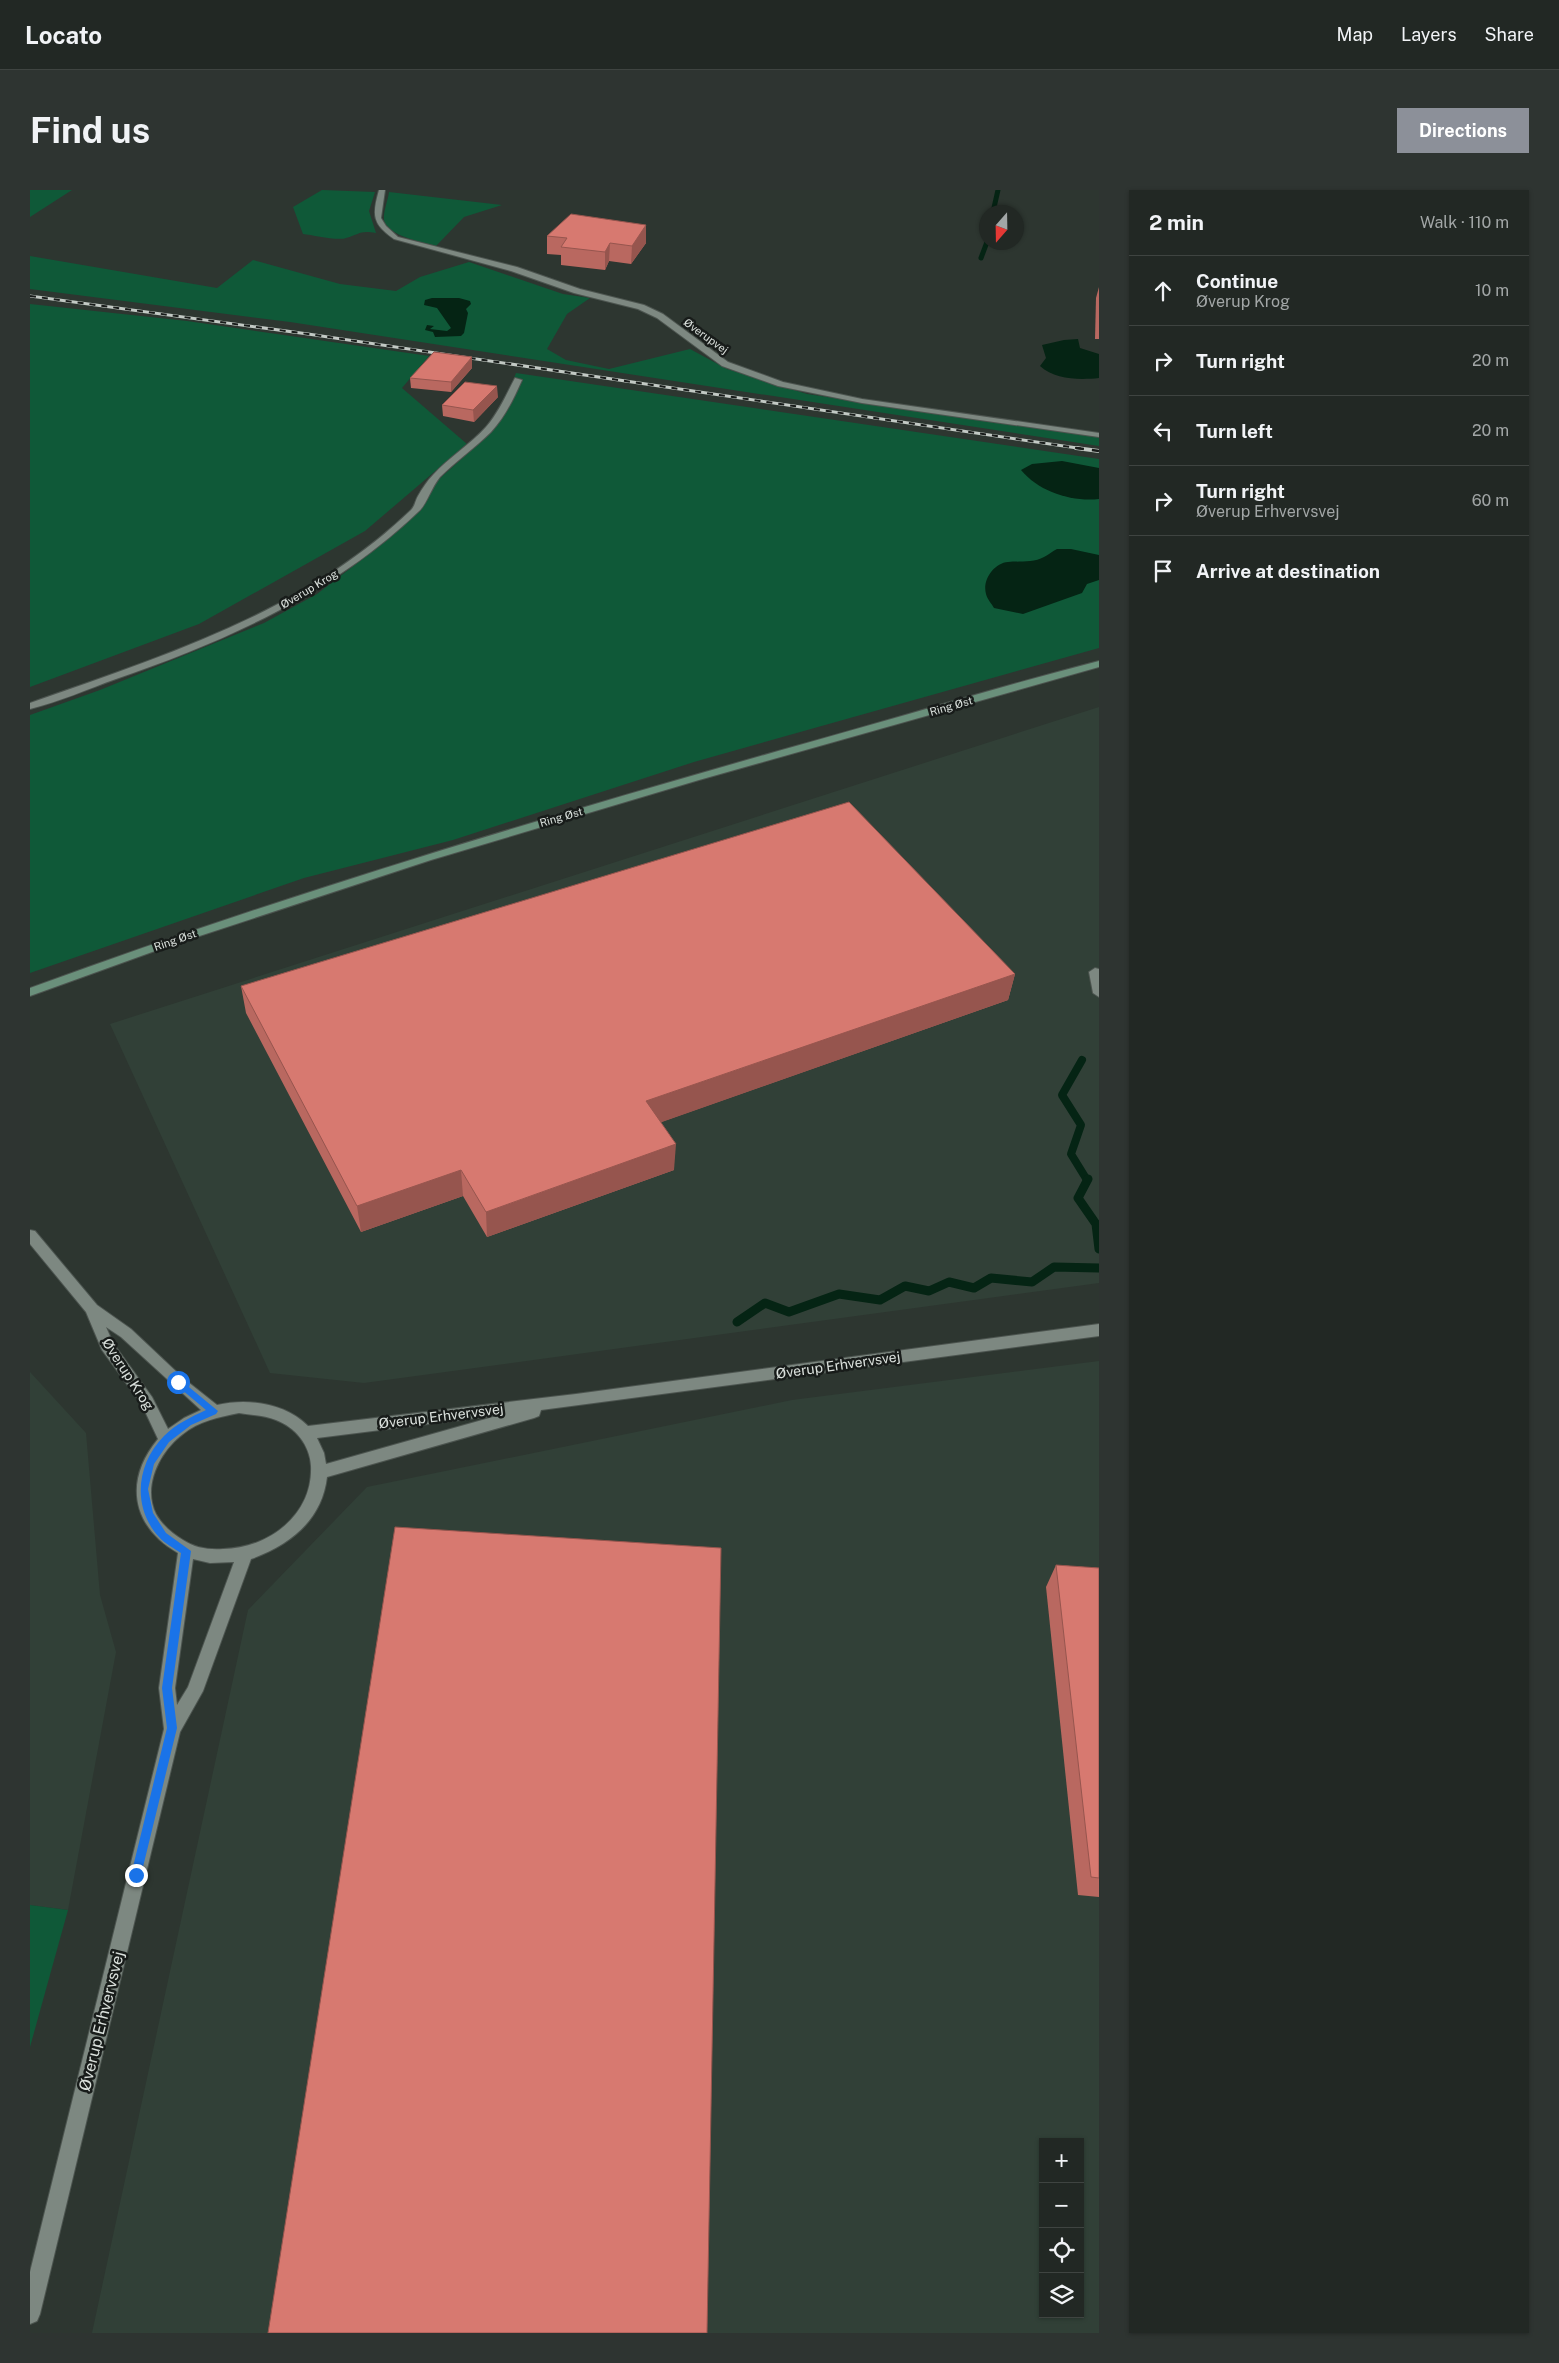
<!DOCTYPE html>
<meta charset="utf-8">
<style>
:root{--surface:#222824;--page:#2e3431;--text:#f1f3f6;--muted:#a2a6a6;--line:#3f4441;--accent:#8c9099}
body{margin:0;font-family:"Public Sans",sans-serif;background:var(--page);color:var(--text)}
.controls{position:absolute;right:15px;bottom:15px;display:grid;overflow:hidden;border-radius:0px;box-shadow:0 1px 4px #0004}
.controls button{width:45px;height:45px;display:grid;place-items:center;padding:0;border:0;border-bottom:1px solid var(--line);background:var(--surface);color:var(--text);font:25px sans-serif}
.compass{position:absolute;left:949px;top:15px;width:45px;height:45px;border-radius:50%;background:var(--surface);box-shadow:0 1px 4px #0004;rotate:200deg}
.stop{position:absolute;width:15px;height:15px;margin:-11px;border:4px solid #1a73e8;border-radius:50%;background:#fff}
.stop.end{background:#1a73e8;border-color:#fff;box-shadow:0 1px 5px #0008}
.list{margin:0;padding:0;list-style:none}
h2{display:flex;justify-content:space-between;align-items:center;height:65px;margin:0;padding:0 20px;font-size:21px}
h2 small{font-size:16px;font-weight:400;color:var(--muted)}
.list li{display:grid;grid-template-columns:32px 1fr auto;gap:15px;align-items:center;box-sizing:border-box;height:70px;padding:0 20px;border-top:1px solid var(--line)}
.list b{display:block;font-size:19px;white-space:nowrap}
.list p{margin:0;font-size:16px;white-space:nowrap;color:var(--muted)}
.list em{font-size:16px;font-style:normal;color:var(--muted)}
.icon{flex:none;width:28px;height:28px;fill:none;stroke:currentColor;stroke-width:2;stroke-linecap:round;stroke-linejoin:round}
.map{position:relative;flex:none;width:1069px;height:2143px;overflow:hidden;border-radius:0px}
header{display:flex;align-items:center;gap:30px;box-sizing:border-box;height:70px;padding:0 25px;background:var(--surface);border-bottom:1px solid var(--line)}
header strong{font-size:24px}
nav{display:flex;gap:28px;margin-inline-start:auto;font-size:18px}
.intro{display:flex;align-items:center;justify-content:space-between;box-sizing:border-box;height:120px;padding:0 30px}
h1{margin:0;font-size:35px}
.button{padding:12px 22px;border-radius:0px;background:var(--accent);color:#fff;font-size:18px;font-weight:700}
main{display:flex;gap:30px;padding:0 30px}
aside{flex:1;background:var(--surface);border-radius:0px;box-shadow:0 1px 4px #0004}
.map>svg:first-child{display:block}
.built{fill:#314037;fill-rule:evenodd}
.green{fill:#0f5938}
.water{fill:#052414}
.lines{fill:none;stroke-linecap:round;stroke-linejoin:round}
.stream-far2{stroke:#052414;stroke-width:5}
.stream-far1{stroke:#052414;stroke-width:8}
.stream{stroke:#052414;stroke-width:9}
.minor-casing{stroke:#4c544f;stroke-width:2}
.secondary-casing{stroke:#4c544f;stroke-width:2}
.minor{fill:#7d8881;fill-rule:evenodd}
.secondary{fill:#6a907b;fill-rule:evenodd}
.rail-far1-casing{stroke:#c2c9c4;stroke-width:3}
.rail-casing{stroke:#c2c9c4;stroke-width:4}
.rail-far1{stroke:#181c1a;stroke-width:2;stroke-dasharray:6;stroke-linecap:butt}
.rail{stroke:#181c1a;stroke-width:2.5;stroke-dasharray:8;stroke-linecap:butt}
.wall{fill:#b96860}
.shaded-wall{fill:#96554e}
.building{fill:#d77970;stroke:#96554e}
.route{fill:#1a73e8}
.labels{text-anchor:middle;stroke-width:5;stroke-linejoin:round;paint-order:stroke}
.far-street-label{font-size:11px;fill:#dae0dc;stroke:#181c1a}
.street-label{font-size:14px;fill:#dae0dc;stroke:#181c1a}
.near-street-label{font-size:16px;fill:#dae0dc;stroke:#181c1a}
</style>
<header>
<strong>Locato</strong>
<nav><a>Map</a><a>Layers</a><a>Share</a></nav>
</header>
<div class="intro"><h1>Find us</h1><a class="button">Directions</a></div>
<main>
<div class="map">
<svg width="1069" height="2143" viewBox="0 0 1069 2143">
<rect width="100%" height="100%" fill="#2d3630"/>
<g class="built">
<polygon points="1069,517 1069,1093 334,1193 240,1183 80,834"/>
<path d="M1069 1171V2143H62L218 1420 337 1297 762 1210ZM1013 1952H1050V2124H1013Z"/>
<polygon points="0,1182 56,1243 70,1405 86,1462 38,1720 0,1715"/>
</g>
<g class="green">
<polygon points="0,0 42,0 0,27"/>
<path d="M292 0 345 2 339 21 346 43C330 40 330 44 316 48 307 51 283 45 273 44L263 17Z"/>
<path d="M359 2 472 15 434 27 406 56C393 52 357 46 354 30 353 22 358 10 359 2Z"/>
<polygon points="0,66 187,98 223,70 310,94 366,101 390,87 439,72 533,104 560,108 537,124 517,159 536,170 579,179 660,159 697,179 777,204 1069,247 1069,256 260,132 0,99"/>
<polygon points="0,114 157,131 399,166 372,198 437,254 335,341 169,434 0,497"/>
<polygon points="486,183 1069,269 1069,458 664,572 423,650 274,688 0,783 0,525 70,500 234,433 287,404 339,364 391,320 396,307 408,290 457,246 474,226 492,189 484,188"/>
<polygon points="0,1715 38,1720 0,1857"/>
</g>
<g class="water">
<polygon points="402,108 429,108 440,111 441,114 436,119 438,123 434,143 431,146 405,147 403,142 395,140 397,135 404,136 400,139 417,141 421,138 407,118 394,115 395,110"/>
<path d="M1048 149 1050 158 1069 164V188C1050 190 1025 190 1010 176L1016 168 1012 155 1034 150Z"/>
<path d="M1032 271 1069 278V309C1042 312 1009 302 991 280L1002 274Z"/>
<path d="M1027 359H1041L1069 365V390L1057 394 1052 403 993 424 964 418C962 414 957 409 956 404 952 390 964 373 978 372 989 371 1003 373 1014 367 1018 365 1023 361 1027 359Z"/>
</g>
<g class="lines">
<g class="stream-far2">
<polyline points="963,22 968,0"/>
<polyline points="951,68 957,52"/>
</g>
<polyline class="stream-far1" points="1052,870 1032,905 1051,935 1041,964 1057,990"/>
<g class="stream">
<polyline points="1058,989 1048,1008 1066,1034 1069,1059"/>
<polyline points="707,1132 735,1113 759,1122 809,1104 850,1110 875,1096 899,1101 919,1092 944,1098 961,1088 1002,1092 1024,1077 1069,1078"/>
</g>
<defs>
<g id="minor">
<path d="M349 0H355L351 28 356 36 368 47 487 77 550 99 614 115 633 124 698 172 753 192 832 209 1069 243V247L832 213 748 196 692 176 627 128 608 119 544 103 481 81 364 49C342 34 342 25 349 0Z"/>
<path d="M485 188 492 190C484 208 475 227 461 242 445 258 426 271 410 287 401 298 396 316 388 322 302 404 196 451 86 489 58 499 29 512 0 519V513C135 465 275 422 381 320 385 316 385 311 388 306 392 299 397 291 403 285 419 267 440 255 456 237 469 222 476 205 485 188Z"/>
<polygon points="1065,778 1069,779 1069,807 1063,803 1059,782"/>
<path d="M0 1040 5 1041 67 1115 101 1139 153 1188 187 1215C218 1208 255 1213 278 1236L546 1204 1069 1134V1146L511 1220 509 1226 504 1228 297 1287C292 1330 260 1355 221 1369L173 1501 150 1542 10 2124 7 2131 0 2134V2082L134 1539 129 1498 148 1363C101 1336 94 1290 128 1249L112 1215 72 1160 56 1122 0 1054ZM76 1137 91 1147 171 1220 154 1228 138 1239 122 1207 83 1153ZM209 1223C221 1225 235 1225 246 1230 265 1237 280 1255 281 1276 283 1324 240 1358 193 1359 179 1360 165 1358 153 1350 143 1344 132 1335 126 1324 112 1296 130 1261 153 1244 169 1231 189 1227 209 1223ZM470 1225 296 1274 294 1263 287 1248ZM163 1369 180 1373 204 1372 158 1497 147 1515 145 1498Z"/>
</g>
<path id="secondary" d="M1069 471V477L669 590 401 670 136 757 0 806V798C252 706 508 629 766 556 867 528 968 497 1069 471Z"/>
</defs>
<use href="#minor" class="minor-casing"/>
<use href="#secondary" class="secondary-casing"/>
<use href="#minor" class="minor"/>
<use href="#secondary" class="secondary"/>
<defs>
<polyline id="rail-far1" points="0,106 278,144 1054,259"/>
<polyline id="rail" points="1046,258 1069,261"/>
</defs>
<use href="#rail-far1" class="rail-far1-casing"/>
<use href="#rail" class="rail-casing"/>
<use href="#rail-far1" class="rail-far1"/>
<use href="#rail" class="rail"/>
</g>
<g class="wall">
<polygon points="616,35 616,53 601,74 579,71 575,80 531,75 531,65 517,64 517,46"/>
<polygon points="1069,97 1069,149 1065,149 1066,108"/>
<polygon points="442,167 442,178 421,202 381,198 380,188"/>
<polygon points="468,207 444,232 413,226 412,215"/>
<polygon points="985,784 978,810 631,932 644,980 457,1047 433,1006 331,1042 216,823 211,796"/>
<polygon points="1026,1375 1069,1378 1069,1707 1048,1705 1016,1397"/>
</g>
<g class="shaded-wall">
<polygon points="616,35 616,53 601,74 602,56"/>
<polygon points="580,53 579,71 575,80 575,62"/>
<polygon points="442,167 442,178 421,202 421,192"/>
<polygon points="467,196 468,207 444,232 443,220"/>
<polygon points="985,784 978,810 615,938 616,911"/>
<polygon points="646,954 644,980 457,1047 456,1022"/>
<polygon points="431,980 433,1006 331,1042 327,1016"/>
</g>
<g class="building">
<polygon points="541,24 616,35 602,56 580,53 575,62 531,57 537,48 517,46"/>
<polygon points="404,162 442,167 421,192 380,188"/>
<polygon points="435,192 467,196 443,220 412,215"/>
<polygon points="819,612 985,784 616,911 646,954 456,1022 431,980 327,1016 211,796"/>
<polygon points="365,1337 691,1358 677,2143 238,2143"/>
<polygon points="1026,1375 1069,1378 1069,1688 1061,1687"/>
</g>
<path class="route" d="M148 1188 188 1221 186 1224 161 1235 139 1252 124 1274 118 1299 123 1323 136 1343 161 1361 142 1498 147 1538 111 1685 106 1691 101 1685 137 1538 132 1498 151 1363C144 1358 135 1354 129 1347 102 1318 106 1274 134 1246 146 1234 161 1227 176 1220L145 1194V1189Z"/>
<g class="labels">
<g class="far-street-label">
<text transform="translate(676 146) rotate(36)" y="4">Øverupvej</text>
<text transform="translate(279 399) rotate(-31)" y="4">Øverup Krog</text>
<text transform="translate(921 516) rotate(-16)" y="4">Ring Øst</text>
<text transform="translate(531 627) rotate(-16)" y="4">Ring Øst</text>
<text transform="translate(145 750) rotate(-19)" y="4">Ring Øst</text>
</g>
<g class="street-label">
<text transform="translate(808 1175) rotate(-8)" y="5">Øverup Erhvervsvej</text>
<text transform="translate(98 1184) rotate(57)" y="5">Øverup Krog</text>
<text transform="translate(411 1226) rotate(-7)" y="5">Øverup Erhvervsvej</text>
</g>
<g class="near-street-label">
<text transform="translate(71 1831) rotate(-76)" y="6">Øverup Erhvervsvej</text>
</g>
</g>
</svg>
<div class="controls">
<button>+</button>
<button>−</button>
<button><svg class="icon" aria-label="locate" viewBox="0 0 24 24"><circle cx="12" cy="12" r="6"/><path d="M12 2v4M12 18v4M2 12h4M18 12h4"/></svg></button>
<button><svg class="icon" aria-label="layers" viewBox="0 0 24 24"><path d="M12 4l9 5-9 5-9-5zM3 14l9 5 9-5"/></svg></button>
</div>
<svg class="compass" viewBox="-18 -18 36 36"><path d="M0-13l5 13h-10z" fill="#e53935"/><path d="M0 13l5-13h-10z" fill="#a2a6a6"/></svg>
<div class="stop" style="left:148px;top:1192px"></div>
<div class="stop end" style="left:106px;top:1685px"></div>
</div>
<aside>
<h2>2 min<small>Walk · 110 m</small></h2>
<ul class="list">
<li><svg class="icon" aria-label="ahead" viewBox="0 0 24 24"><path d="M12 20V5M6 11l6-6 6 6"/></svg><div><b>Continue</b><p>Øverup Krog</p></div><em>10 m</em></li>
<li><svg class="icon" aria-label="right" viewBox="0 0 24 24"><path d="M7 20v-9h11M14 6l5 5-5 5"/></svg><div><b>Turn right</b></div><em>20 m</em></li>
<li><svg class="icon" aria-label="left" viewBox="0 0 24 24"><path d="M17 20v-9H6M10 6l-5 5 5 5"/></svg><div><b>Turn left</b></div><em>20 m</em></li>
<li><svg class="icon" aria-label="right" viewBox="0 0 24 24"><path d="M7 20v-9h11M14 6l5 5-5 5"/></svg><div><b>Turn right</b><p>Øverup Erhvervsvej</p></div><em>60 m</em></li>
<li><svg class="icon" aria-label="arrive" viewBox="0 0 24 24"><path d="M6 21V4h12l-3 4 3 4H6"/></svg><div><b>Arrive at destination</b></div></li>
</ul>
</aside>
</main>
